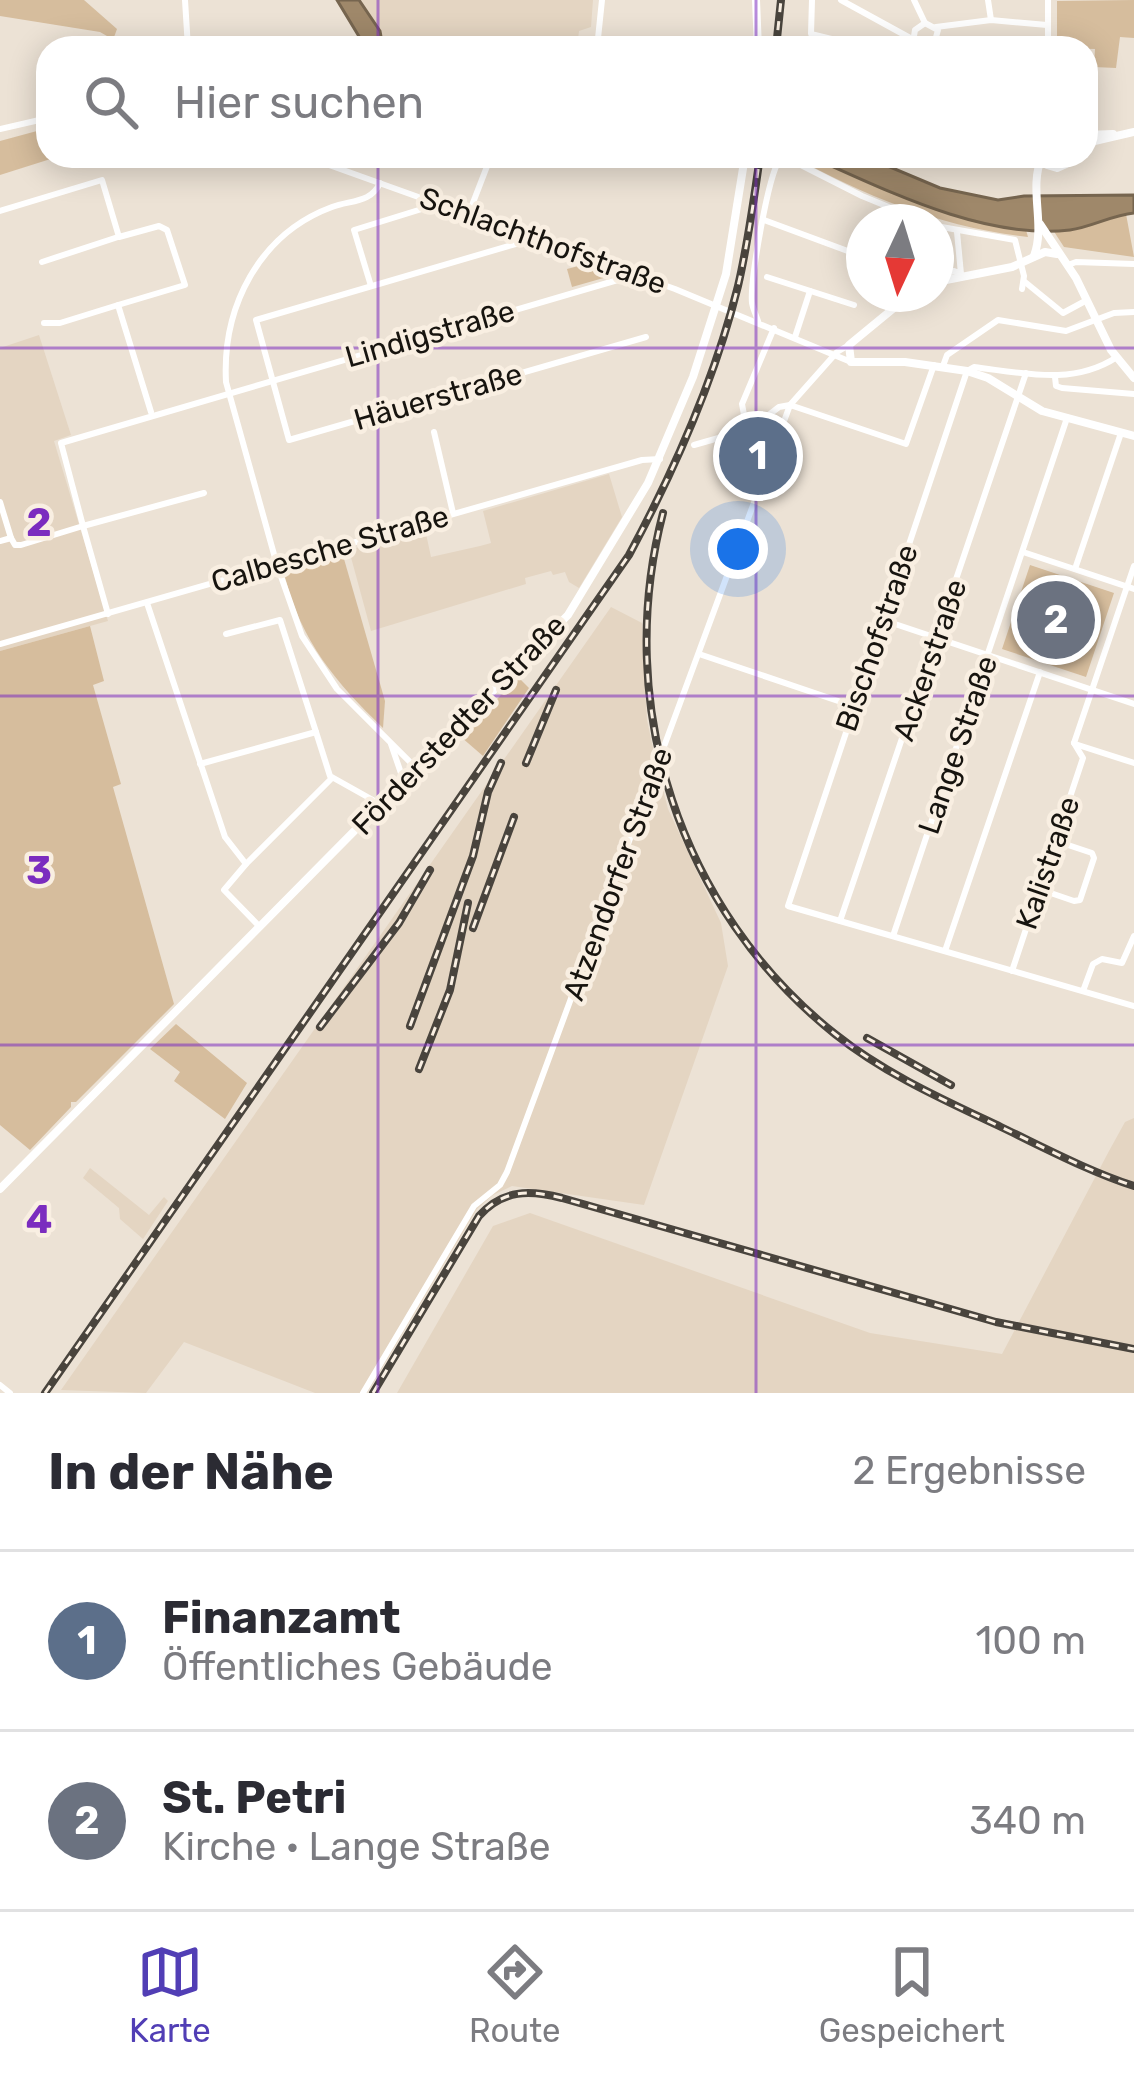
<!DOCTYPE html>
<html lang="de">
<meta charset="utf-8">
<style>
:root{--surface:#fff;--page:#f7f7f7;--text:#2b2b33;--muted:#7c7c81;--line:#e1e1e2;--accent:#513eb5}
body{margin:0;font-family:Rubik,sans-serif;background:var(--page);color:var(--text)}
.compass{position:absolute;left:846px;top:204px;width:108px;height:108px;border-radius:50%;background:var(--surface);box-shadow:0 6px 30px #0003;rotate:184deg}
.you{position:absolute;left:738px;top:549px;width:42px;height:42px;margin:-30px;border:9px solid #fff;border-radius:50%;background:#1a73e8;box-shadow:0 0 0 18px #1a73e833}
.badge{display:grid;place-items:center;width:78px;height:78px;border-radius:50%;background:var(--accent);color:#fff;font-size:39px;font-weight:700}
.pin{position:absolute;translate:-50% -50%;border:6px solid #fff;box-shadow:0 3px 12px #0006}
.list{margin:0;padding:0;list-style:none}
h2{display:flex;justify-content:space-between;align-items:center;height:156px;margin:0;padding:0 48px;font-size:51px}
h2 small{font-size:39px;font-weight:400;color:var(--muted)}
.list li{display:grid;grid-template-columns:78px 1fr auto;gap:36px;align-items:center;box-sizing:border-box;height:180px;padding:0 48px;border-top:3px solid var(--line)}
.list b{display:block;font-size:45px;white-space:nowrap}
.list p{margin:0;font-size:39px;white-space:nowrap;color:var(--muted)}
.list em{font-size:39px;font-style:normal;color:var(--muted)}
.icon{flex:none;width:66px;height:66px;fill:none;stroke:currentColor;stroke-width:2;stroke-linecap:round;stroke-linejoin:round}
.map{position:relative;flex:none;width:1134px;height:1393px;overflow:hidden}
.search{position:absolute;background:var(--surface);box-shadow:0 6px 30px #0003;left:36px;right:36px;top:36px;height:132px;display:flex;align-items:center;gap:30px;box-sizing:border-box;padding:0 42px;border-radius:36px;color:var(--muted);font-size:45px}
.sheet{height:516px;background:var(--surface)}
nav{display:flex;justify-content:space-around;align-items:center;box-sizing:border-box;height:168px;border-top:3px solid var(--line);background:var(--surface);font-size:33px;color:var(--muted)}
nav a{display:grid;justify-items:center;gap:6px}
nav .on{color:var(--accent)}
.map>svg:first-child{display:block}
.built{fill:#e4d5c2}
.green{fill:#d6bd9d}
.water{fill:#9f886a;stroke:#76654f;stroke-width:3}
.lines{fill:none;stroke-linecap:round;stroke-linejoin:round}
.minor{stroke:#fff;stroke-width:6}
.tertiary{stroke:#fff;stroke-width:6}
.secondary{stroke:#fff;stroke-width:8}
.rail-casing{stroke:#49443d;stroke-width:8}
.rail{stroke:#f9efe2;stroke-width:3;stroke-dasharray:9;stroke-linecap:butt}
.grid{fill:none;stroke:#7b2cbf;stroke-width:3;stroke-opacity:0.55}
.labels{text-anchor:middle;stroke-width:9;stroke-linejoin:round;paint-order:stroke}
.street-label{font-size:30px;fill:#17140f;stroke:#f9efe2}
.grid-label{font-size:39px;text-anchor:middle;font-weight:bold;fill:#7b2cbf;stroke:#f9efe2;stroke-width:9;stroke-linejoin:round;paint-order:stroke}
</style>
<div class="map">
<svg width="1134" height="1393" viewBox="0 0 1134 1393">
<rect width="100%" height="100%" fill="#ece2d5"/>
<g class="built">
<polygon points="359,0 593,0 591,27 579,31 577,48 383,48 380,31"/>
<polygon points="39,335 71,435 54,441 108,621 0,651 0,348"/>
<polygon points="609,474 622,517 579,588 569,582 565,572 553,575 551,571 525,578 526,584 371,631 349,550 425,529 431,557 480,546 491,543 483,511"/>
<polygon points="611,607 642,623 647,720 656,762 668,809 721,923 728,966 644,1205 512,1186 493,1195 477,1209 367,1393 315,1393 184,1342 146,1393 61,1390"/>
<polygon points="1134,1118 1134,1393 397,1393 493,1226 530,1213 870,1333 1002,1354 1109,1151 1125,1122"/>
<polygon points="90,1168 149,1215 164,1197 168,1201 143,1239 120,1219 119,1208 83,1178"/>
</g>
<g class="green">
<polygon points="0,0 84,0 117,29 110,48 107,36 100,32 0,16"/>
<polygon points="1134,0 1134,38 1120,37 1116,68 1094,67 1095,49 1057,48 1057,1"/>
<polygon points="48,128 48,156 60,156 0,175 0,141"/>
<path d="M792 156H809L914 202 1026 230 1028 237C941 227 867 197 792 156Z"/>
<polygon points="1126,214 1134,257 1064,247 1053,230 1073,230"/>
<polygon points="590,263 615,272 614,275 572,287 567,269"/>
<path d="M342 552 385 701 383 728C336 683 301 641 285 577L295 565Z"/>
<polygon points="1030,565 1114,593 1086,677 1002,649"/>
<polygon points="90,626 104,681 93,685 121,784 113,787 174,1004 76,1102 71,1102 71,1107 30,1150 0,1125 0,651"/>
<polygon points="518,677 529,688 483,756 461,737"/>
<polygon points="176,1024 247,1083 225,1119 174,1081 180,1072 150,1049"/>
</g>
<g class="water">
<polygon points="337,0 359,0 380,31 383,48 366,48"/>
<path d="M809 156H864L940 188 998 200 1024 196 1134 195V213C1112 215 1092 227 1070 230 984 240 886 190 809 156Z"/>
</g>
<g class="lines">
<g class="minor">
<polyline points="812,0 811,34 868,48"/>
<polyline points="841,0 912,39"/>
<polyline points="914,0 925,23"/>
<polyline points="988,0 991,20"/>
<polyline points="925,23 938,30 933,48"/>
<polyline points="936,27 991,20 1047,25"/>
<polyline points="597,48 602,0"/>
<polyline points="912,48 915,30 925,23"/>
<polyline points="1048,48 1048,0"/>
<polyline points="0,129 48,118"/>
<polyline points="0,211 102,180 119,237 159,226 167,230 185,285 118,305 151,412"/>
<polyline points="469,213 491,156"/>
<polyline points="764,220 864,257"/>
<polyline points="936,226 1015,240 1024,276 1022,289"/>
<polyline points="530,236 519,243 256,320 289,440 646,337"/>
<polyline points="42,262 118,237"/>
<polyline points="1068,265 1076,262 1134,264"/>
<polyline points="936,276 954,271 961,274 957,232"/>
<polyline points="767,277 854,305"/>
<polyline points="1025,282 1063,313 1087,300"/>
<polyline points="371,286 354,230 425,208 433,201"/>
<path d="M758 321C756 315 753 309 752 303 750 281 768 175 780 159L791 160 862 196 925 222"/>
<polyline points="44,323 60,323 118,305"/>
<polyline points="795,337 810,291"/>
<path d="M1117 357C1073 386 1023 373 974 367L967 371 788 906 1134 1006"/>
<polyline points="943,366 947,355 998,320 1066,331 1114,313 1134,312"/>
<polyline points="1055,377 1056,386 1062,388 1134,394"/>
<polyline points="747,431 742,404 774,328"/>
<polyline points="434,432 453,513"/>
<polyline points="694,445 750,429 779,407 790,405 906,444 934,365"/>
<polyline points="204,493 83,526 61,443 621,279 627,271"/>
<polyline points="0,502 11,538"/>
<polyline points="0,541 11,538 15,545 21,545 83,526 108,614"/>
<polyline points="1023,552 1134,589"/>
<polyline points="1075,569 1121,433"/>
<polyline points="147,603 225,837 246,864 224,890 260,927"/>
<polyline points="883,620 1134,704"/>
<polyline points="0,644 642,460 660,459"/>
<polyline points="699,654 853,706"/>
<polyline points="316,732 330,776 380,804"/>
<polyline points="1074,743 1134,566"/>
<polyline points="1075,744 1134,763"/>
<polyline points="200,764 316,732 280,620 226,634"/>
<polyline points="246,864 332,778"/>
<polyline points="1039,889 1074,901 1080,900 1094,858 1092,853 1056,841"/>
<polyline points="840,921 1026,373"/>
<polyline points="893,936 1067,418"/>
<polyline points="945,951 1040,672"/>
<polyline points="1012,971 1083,758 1074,743"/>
<polyline points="1083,991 1093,964 1102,959 1122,963 1134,936"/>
<polyline points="0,1385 10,1393"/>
<polyline points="363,1393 474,1206 500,1185 507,1172 790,405 837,352 849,345"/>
</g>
<g class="tertiary">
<polyline points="185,0 188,48"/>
<polyline points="304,156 675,289 851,362"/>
<path d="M380 183C371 203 351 200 332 207 259 234 222 307 226 382L277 565 302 636 337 689 418 770"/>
<polyline points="391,744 403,779"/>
</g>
<g class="secondary">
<polyline points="756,0 758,48"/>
<polyline points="1086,135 1113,134"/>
<polyline points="1086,143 1134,132"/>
<polyline points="1043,157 1047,165 1057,168 1066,164 1071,156"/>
<polyline points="1040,224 1076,278 1111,350 1134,378"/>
<path d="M1034 256C1046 224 1028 188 1042 157"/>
<polyline points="936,282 1012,267 1045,252 1057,254"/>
<polyline points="911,294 849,345 851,362 905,362 967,371 988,378 1042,411 1134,436"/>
<polyline points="0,1189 568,615 648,483 693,377 726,274 745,156"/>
</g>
<defs>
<g id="rail">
<polyline points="776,48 781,0"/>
<path d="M663 513C613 705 679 910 835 1034 885 1074 944 1100 1001 1127 1045 1148 1088 1171 1134 1186"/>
<polyline points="526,763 556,690"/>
<polyline points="473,928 514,817"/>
<polyline points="410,1026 473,856 488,792 501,763"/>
<polyline points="320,1027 399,923 430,870"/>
<polyline points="867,1038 951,1085"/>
<polyline points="419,1069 450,990 468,903"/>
<path d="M45 1393 629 555C674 471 715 379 738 286 748 243 754 199 760 156"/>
<path d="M373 1393 479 1216C503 1189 530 1190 562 1198L996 1322 1134 1349"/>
</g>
</defs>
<use href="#rail" class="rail-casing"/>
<use href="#rail" class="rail"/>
</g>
<path class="grid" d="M378 0V48M756 0V48M378 156V1393M756 156V1393M0 348H1134M0 696H1134M0 1045H1134"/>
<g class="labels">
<g class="street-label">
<text transform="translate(543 241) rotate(20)" y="10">Schlachthofstraße</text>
<text transform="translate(430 334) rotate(-16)" y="10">Lindigstraße</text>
<text transform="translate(438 397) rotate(-16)" y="10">Häuerstraße</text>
<text transform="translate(330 549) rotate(-16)" y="10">Calbesche Straße</text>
<text transform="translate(877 638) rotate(-71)" y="10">Bischofstraße</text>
<text transform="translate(930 660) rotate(-71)" y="10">Ackerstraße</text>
<text transform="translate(459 725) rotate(-46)" y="10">Förderstedter Straße</text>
<text transform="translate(958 745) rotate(-71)" y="10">Lange Straße</text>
<text transform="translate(1048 863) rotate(-71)" y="10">Kalistraße</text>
<text transform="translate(618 874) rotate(-70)" y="10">Atzendorfer Straße</text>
</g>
</g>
<g class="grid-label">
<text x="39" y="536">2</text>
<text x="39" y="884">3</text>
<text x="39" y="1233">4</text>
</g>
</svg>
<svg class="compass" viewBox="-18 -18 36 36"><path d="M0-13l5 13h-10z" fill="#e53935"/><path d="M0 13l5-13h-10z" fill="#7c7c81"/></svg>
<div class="you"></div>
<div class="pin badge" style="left:758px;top:456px;background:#5c6f8a">1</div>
<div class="pin badge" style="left:1056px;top:620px;background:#6b7280">2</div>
<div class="search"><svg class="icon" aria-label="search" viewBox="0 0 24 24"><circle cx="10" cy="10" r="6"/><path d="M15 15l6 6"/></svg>Hier suchen</div>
</div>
<section class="sheet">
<h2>In der Nähe<small>2 Ergebnisse</small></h2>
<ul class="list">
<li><span class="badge" style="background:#5c6f8a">1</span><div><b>Finanzamt</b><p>Öffentliches Gebäude</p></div><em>100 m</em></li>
<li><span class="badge" style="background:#6b7280">2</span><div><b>St. Petri</b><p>Kirche · Lange Straße</p></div><em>340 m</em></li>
</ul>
</section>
<nav>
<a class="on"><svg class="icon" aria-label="map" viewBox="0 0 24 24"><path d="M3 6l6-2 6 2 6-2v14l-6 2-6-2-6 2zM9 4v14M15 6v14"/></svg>Karte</a>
<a><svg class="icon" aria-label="directions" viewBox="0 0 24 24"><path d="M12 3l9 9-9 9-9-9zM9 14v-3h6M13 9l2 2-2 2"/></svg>Route</a>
<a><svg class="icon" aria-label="saved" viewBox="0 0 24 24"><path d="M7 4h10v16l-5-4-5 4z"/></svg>Gespeichert</a>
</nav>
